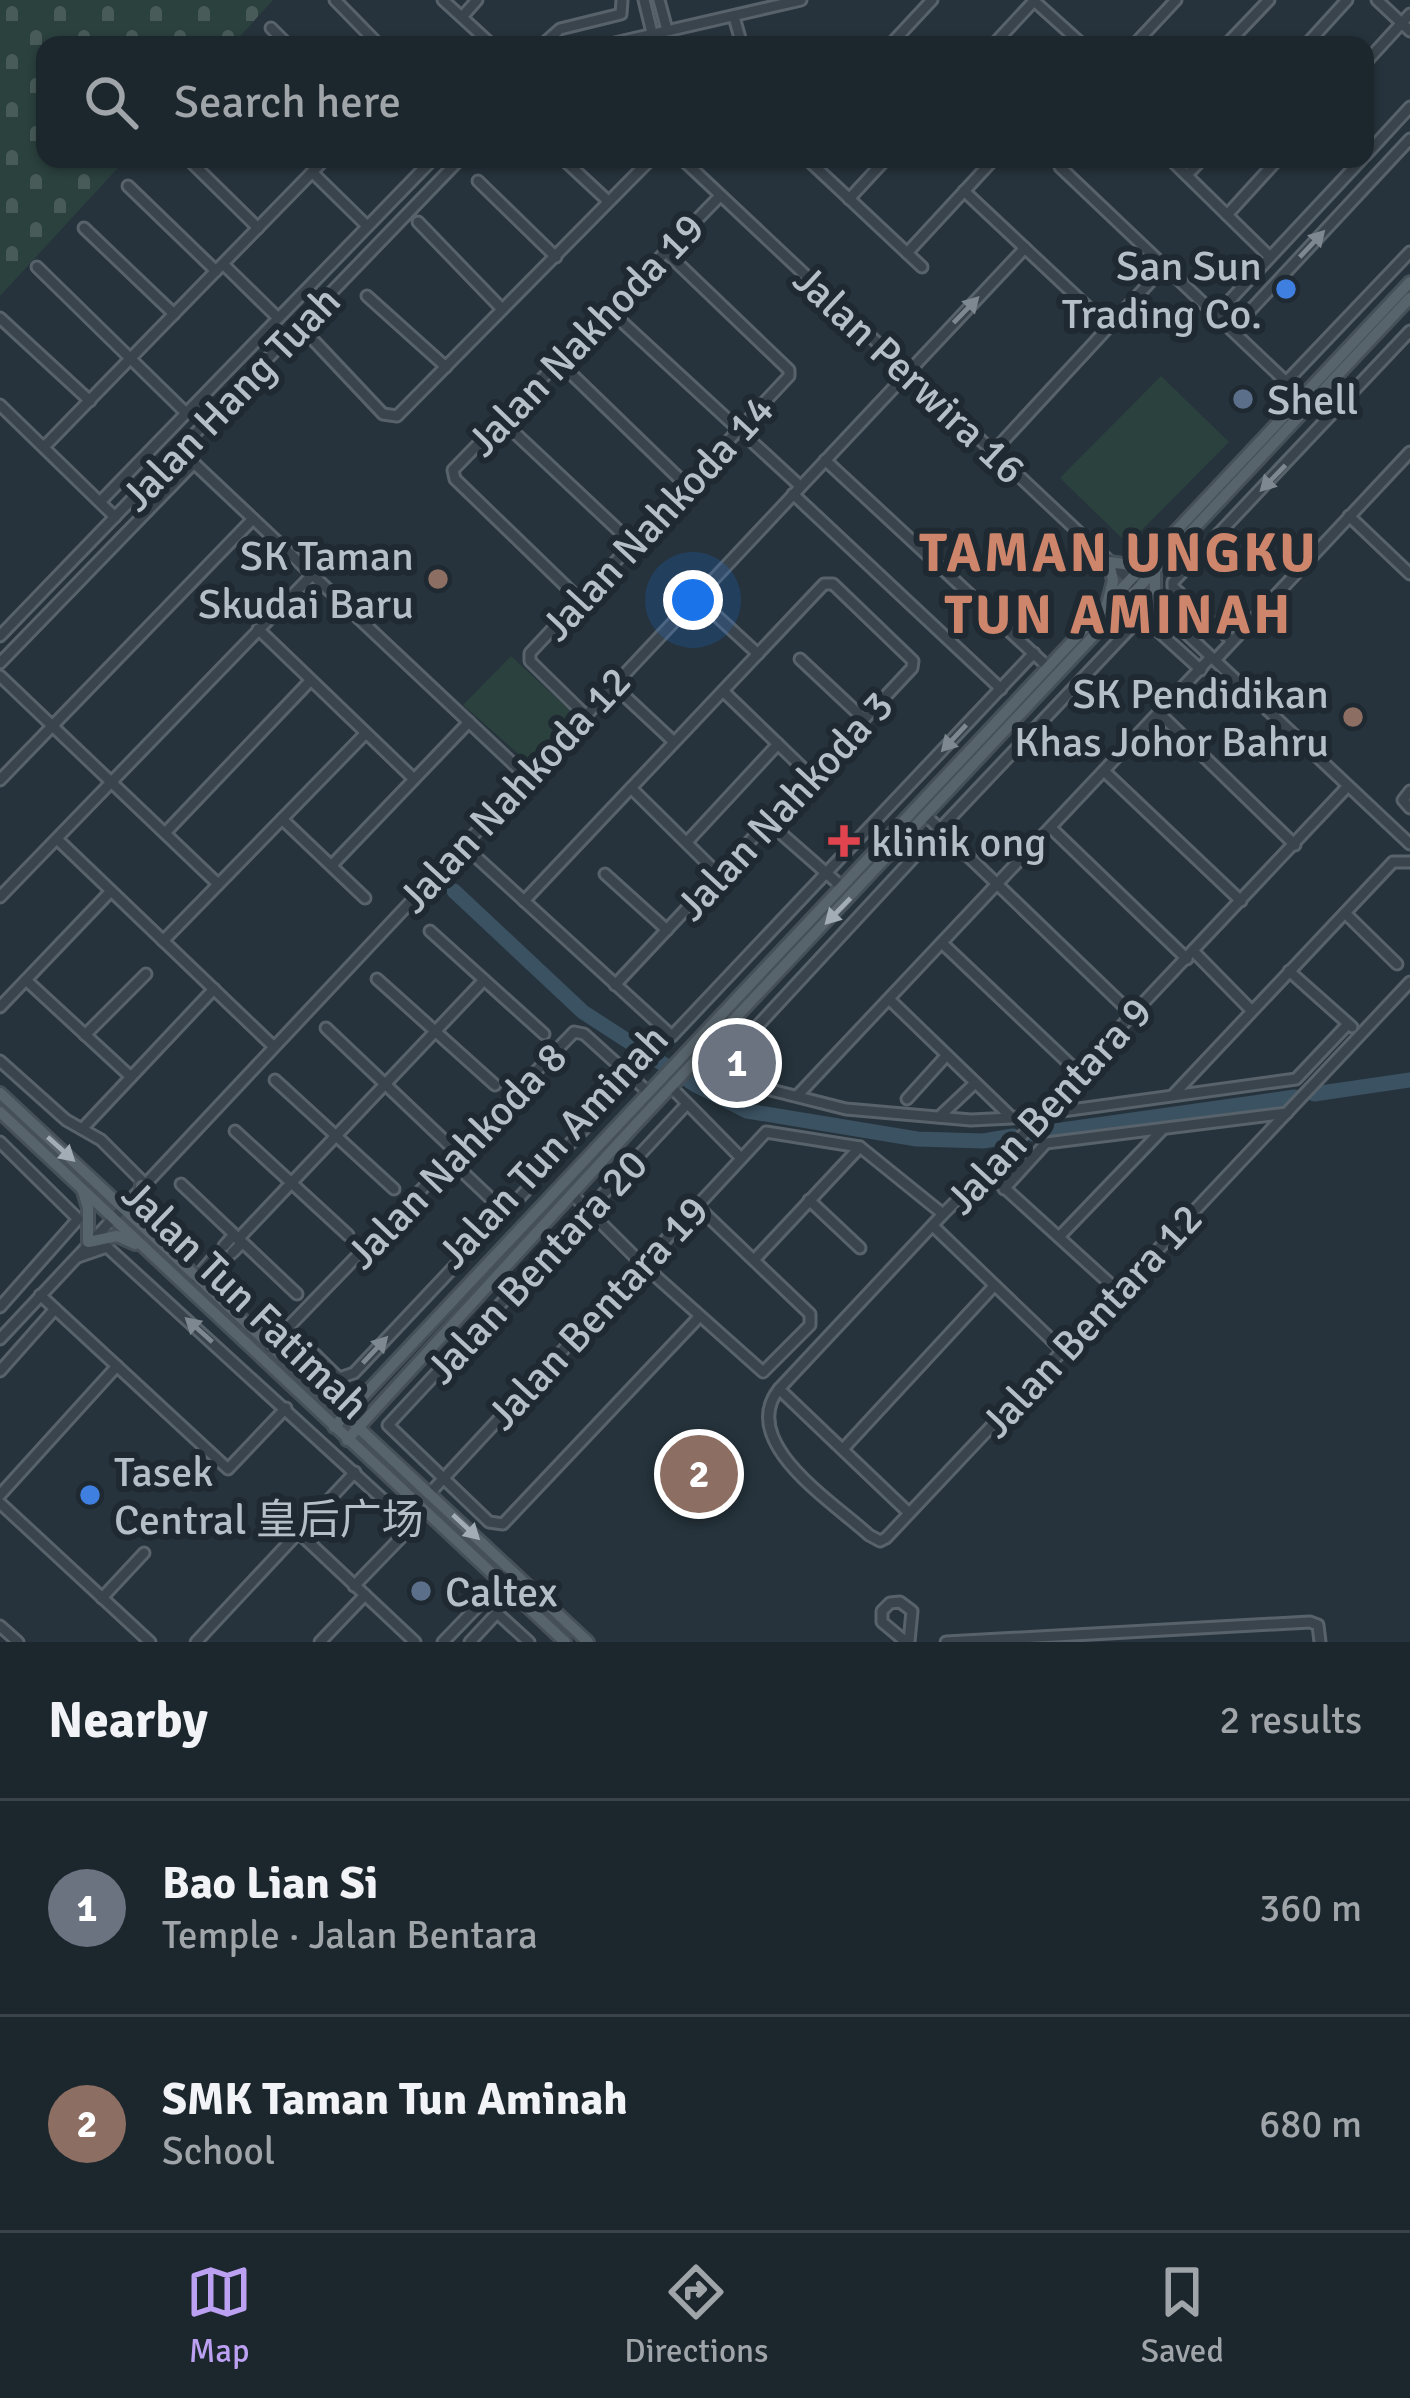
<!DOCTYPE html>
<meta charset="utf-8">
<style>
:root{--surface:#1c262d;--page:#252e35;--text:#f1f3f6;--muted:#a0a5aa;--line:#3a4349;--accent:#bca0f2}
body{margin:0;font-family:Signika,"Noto Sans SC",sans-serif;background:var(--page);color:var(--text)}
.you{position:absolute;left:693px;top:600px;width:42px;height:42px;margin:-30px;border:9px solid #fff;border-radius:50%;background:#1a73e8;box-shadow:0 0 0 18px #1a73e833}
.badge{display:grid;place-items:center;width:78px;height:78px;border-radius:50%;background:var(--accent);color:#fff;font-size:39px;font-weight:700}
.pin{position:absolute;translate:-50% -50%;border:6px solid #fff;box-shadow:0 3px 12px #0006}
.list{margin:0;padding:0;list-style:none}
h2{display:flex;justify-content:space-between;align-items:center;height:156px;margin:0;padding:0 48px;font-size:51px}
h2 small{font-size:39px;font-weight:400;color:var(--muted)}
.list li{display:grid;grid-template-columns:78px 1fr auto;gap:36px;align-items:center;box-sizing:border-box;height:216px;padding:0 48px;border-top:3px solid var(--line)}
.list b{display:block;font-size:45px;white-space:nowrap}
.list p{margin:0;font-size:39px;white-space:nowrap;color:var(--muted)}
.list em{font-size:39px;font-style:normal;color:var(--muted)}
.icon{flex:none;width:66px;height:66px;fill:none;stroke:currentColor;stroke-width:2;stroke-linecap:round;stroke-linejoin:round}
.map{position:relative;flex:none;width:1410px;height:1642px;overflow:hidden}
.search{position:absolute;background:var(--surface);box-shadow:0 3px 9px #0004;left:36px;right:36px;top:36px;height:132px;display:flex;align-items:center;gap:30px;box-sizing:border-box;padding:0 42px;border-radius:24px;color:var(--muted);font-size:45px}
.sheet{height:588px;background:var(--surface)}
nav{display:flex;justify-content:space-around;align-items:center;box-sizing:border-box;height:168px;border-top:3px solid var(--line);background:var(--surface);font-size:33px;color:var(--muted)}
nav a{display:grid;justify-items:center;gap:6px}
nav .on{color:var(--accent)}
.map>svg:first-child{display:block}
.cemetery{fill:url(#cemetery-stones)}
.park{fill:#2b413e}
.lines{fill:none;stroke-linecap:round;stroke-linejoin:round}
.river{stroke:#3b5262;stroke-width:15}
.minor-casing{stroke:#58626a;stroke-width:15}
.major-casing{stroke:#465058;stroke-width:16}
.minor{stroke:#3a444c;stroke-width:9}
.major{stroke:#58646c;stroke-width:10}
.oneway{fill:#7e8890}
.oneway2{fill:#a2adb5}
.shop-dot{fill:#3f7fe0;stroke:#1f2931;stroke-width:4.5}
.service-dot{fill:#5c6f8a;stroke:#1f2931;stroke-width:4.5}
.education-dot{fill:#8d6e63;stroke:#1f2931;stroke-width:4.5}
.health-dot{fill:#e0444e;stroke:#1f2931;stroke-width:4.5}
.labels{text-anchor:middle;stroke-width:12;stroke-linejoin:round;paint-order:stroke}
.poi-label{font-size:42px;fill:#b5bfc7;stroke:#1f2931;text-anchor:start}
.street-label{font-size:42px;fill:#b5bfc7;stroke:#1f2931}
.district-label{font-size:54px;font-weight:bold;letter-spacing:3px;fill:#cd856b;stroke:#1f2931}
</style>
<div class="map">
<svg width="1410" height="1642" viewBox="0 0 1410 1642">
<defs>
<pattern id="cemetery-stones" width="16" height="16" patternUnits="userSpaceOnUse" patternTransform="scale(3)"><rect width="16" height="16" fill="#2b413e"/><path d="M2 7V4a2 2 0 0 1 4 0v3zM10 15v-3a2 2 0 0 1 4 0v3z" fill="#485b58"/></pattern>
</defs>
<rect width="100%" height="100%" fill="#26333c"/>
<polygon class="cemetery" points="0,0 273,0 232,45 45,45 45,159 126,159 0,296"/>
<g class="park">
<polygon points="1161,376 1229,442 1128,544 1060,478"/>
<polygon points="511,656 575,715 531,765 463,705"/>
</g>
<g class="lines">
<g class="river">
<polyline points="454,891 583,1012 694,1084 747,1111 917,1139 983,1141 1013,1136"/>
<polyline points="1314,1094 1410,1080"/>
<polyline points="1033,1134 1295,1097"/>
</g>
<defs>
<g id="minor">
<polyline points="335,0 379,45"/>
<polyline points="443,0 492,45"/>
<polyline points="644,0 655,45"/>
<polyline points="659,0 667,30"/>
<polyline points="1033,0 1083,45"/>
<polyline points="1377,0 1410,31"/>
<polyline points="462,17 477,0"/>
<polyline points="734,17 742,45"/>
<polyline points="271,28 288,45"/>
<polyline points="542,45 560,29 621,14 622,0"/>
<polyline points="606,45 801,0"/>
<polyline points="890,45 932,0"/>
<polyline points="993,45 1035,0"/>
<polyline points="1134,45 1176,0"/>
<polyline points="1226,45 1269,0"/>
<polyline points="1306,45 1347,0"/>
<polyline points="1365,63 1410,14"/>
<polyline points="1365,156 1410,107"/>
<polyline points="188,159 258,228"/>
<polyline points="563,159 608,201"/>
<polyline points="682,159 1410,844"/>
<polyline points="807,159 922,267"/>
<polyline points="1058,159 1060,167 1302,397"/>
<polyline points="1170,159 1270,257"/>
<polyline points="312,172 366,225"/>
<polyline points="1187,175 1202,159"/>
<polyline points="478,181 556,257"/>
<polyline points="128,186 216,271"/>
<polyline points="964,191 1109,327"/>
<polyline points="849,199 886,159"/>
<polyline points="1227,215 1278,159"/>
<polyline points="418,222 502,309"/>
<polyline points="84,228 174,314"/>
<polyline points="907,253 994,159"/>
<polyline points="223,264 277,317"/>
<polyline points="37,267 185,412"/>
<polyline points="367,296 446,367"/>
<polyline points="609,310 800,486"/>
<polyline points="1216,315 1362,159"/>
<polyline points="0,318 90,401"/>
<polyline points="300,326 383,414 397,416 651,159"/>
<polyline points="1232,330 1410,139"/>
<polyline points="558,361 686,485"/>
<polyline points="1286,382 1410,252"/>
<polyline points="0,405 115,517"/>
<polyline points="500,419 632,543"/>
<polyline points="44,447 325,159"/>
<polyline points="180,450 526,776"/>
<polyline points="993,452 1165,266"/>
<polyline points="825,460 1048,667"/>
<polyline points="793,494 1001,689"/>
<polyline points="100,502 433,159"/>
<polyline points="1349,516 1410,574"/>
<polyline points="696,597 758,654"/>
<polyline points="579,599 455,479 453,470 720,196"/>
<polyline points="258,629 414,779"/>
<polyline points="0,636 460,159"/>
<polyline points="1231,640 1173,587 1173,582 1410,331"/>
<polyline points="800,659 864,719"/>
<polyline points="1215,660 1410,452"/>
<polyline points="0,663 194,463"/>
<polyline points="0,676 218,884"/>
<polyline points="613,685 674,742"/>
<polyline points="723,691 811,776"/>
<polyline points="1159,713 1295,845"/>
<polyline points="585,715 530,661 530,653 789,376 789,370 666,252"/>
<polyline points="1104,771 1241,901"/>
<polyline points="0,780 253,519"/>
<path d="M1348 786 1078 1072 1046 1112 943 1214 779 1389C737 1442 833 1502 869 1535L880 1541 886 1538 1410 982"/>
<polyline points="631,788 719,875"/>
<polyline points="1410,791 1403,800 1410,808"/>
<polyline points="926,816 940,829 726,1060 744,1082 755,1086 846,1109 971,1120 1012,1118 1296,1079 1348,1024"/>
<polyline points="282,819 365,898"/>
<polyline points="768,822 841,886"/>
<polyline points="1051,828 1187,959"/>
<polyline points="165,833 310,681"/>
<polyline points="57,839 272,1045"/>
<polyline points="687,842 778,744"/>
<polyline points="462,844 672,1036 1034,653"/>
<polyline points="332,865 469,722"/>
<polyline points="605,874 667,930"/>
<polyline points="0,897 312,575"/>
<polyline points="524,901 824,584 833,584 913,661 912,668 615,985"/>
<polyline points="1345,913 1397,964"/>
<polyline points="430,931 544,1034"/>
<polyline points="163,941 364,735"/>
<polyline points="943,944 1078,1072"/>
<polyline points="1194,952 1251,1010"/>
<polyline points="1289,971 1352,1027"/>
<polyline points="377,979 495,1085"/>
<polyline points="26,980 131,1077"/>
<polyline points="890,1000 1011,1117"/>
<polyline points="0,1007 111,891"/>
<polyline points="1132,1014 940,829 1136,622 1147,621 1201,670"/>
<polyline points="326,1028 448,1144"/>
<polyline points="85,1035 146,974"/>
<polyline points="0,1061 66,1120 101,1140 143,1182"/>
<polyline points="275,1080 394,1189"/>
<polyline points="671,1087 740,1157"/>
<polyline points="1174,1094 1393,862 1410,862"/>
<polyline points="797,1096 1211,657"/>
<polyline points="907,1099 946,1056"/>
<polyline points="687,1104 388,1425 489,1522 503,1524 699,1317"/>
<polyline points="939,1117 974,1084"/>
<polyline points="82,1129 214,989"/>
<polyline points="235,1131 348,1235"/>
<polyline points="0,1142 78,1219 0,1307"/>
<polyline points="450,1160 505,1212"/>
<polyline points="986,1171 1118,1291"/>
<polyline points="181,1184 297,1294"/>
<polyline points="1004,1189 1046,1143 1287,1113"/>
<polyline points="573,1195 642,1264 763,1372 810,1325 810,1314 697,1206"/>
<polyline points="809,1200 860,1248"/>
<polyline points="933,1226 1062,1350"/>
<polyline points="1059,1237 1163,1129"/>
<polyline points="224,1246 231,1238 240,1237 484,980"/>
<polyline points="232,1253 239,1246 240,1237"/>
<polyline points="78,1257 107,1247 412,1526 354,1586"/>
<polyline points="754,1260 860,1147"/>
<polyline points="196,1278 219,1251"/>
<polyline points="203,1284 228,1258"/>
<polyline points="40,1295 228,1469 286,1408"/>
<polyline points="289,1329 339,1378 354,1373 631,1079"/>
<polyline points="0,1339 1025,248"/>
<polyline points="269,1347 574,1032 584,1034 648,1092"/>
<polyline points="0,1371 55,1309"/>
<polyline points="779,1389 909,1513"/>
<polyline points="843,1449 994,1286"/>
<polyline points="430,1493 766,1132 860,1147 943,1214"/>
<polyline points="0,1495 117,1366"/>
<polyline points="0,1503 150,1642"/>
<polyline points="298,1532 415,1642"/>
<polyline points="102,1598 144,1553"/>
<polyline points="0,1626 18,1642"/>
<polyline points="196,1642 355,1472"/>
<polyline points="320,1642 365,1595"/>
<polyline points="443,1642 512,1571"/>
<polyline points="470,1642 497,1613 529,1642"/>
<polyline points="906,1642 882,1622 882,1611 890,1603 900,1602 912,1611 909,1642"/>
<polyline points="946,1642 1310,1622 1318,1625 1320,1642"/>
</g>
<g id="major">
<polyline points="1107,604 1113,581 1109,562 1130,565 1146,559"/>
<polyline points="1121,609 1133,604 1155,605 1155,571"/>
<polyline points="0,1093 588,1642"/>
<polyline points="0,1112 565,1642"/>
<polyline points="141,1185 142,1207 153,1233"/>
<polyline points="83,1191 88,1208 88,1242 117,1236 135,1244"/>
<polyline points="334,1427 1410,282"/>
<polyline points="347,1440 637,1123 1410,298"/>
</g>
</defs>
<use href="#minor" class="minor-casing"/>
<use href="#major" class="major-casing"/>
<use href="#minor" class="minor"/>
<use href="#major" class="major"/>
</g>
<defs><path id="oneway-solid" d="M-6-.8H1V-3.2L6.5 0L1 3.2V.8H-6Z" transform="scale(3)"/></defs>
<g class="oneway">
<use href="#oneway-solid" transform="translate(1312 244) rotate(-47)"/>
<use href="#oneway-solid" transform="translate(966 310) rotate(-46)"/>
<use href="#oneway-solid" transform="translate(1273 478) rotate(134)"/>
<use href="#oneway-solid" transform="translate(954 738) rotate(133)"/>
<use href="#oneway-solid" transform="translate(199 1330) rotate(-138)"/>
<use href="#oneway-solid" transform="translate(375 1350) rotate(-47)"/>
</g>
<g class="oneway2">
<use href="#oneway-solid" transform="translate(838 911) rotate(134)"/>
<use href="#oneway-solid" transform="translate(61 1149) rotate(42)"/>
<use href="#oneway-solid" transform="translate(466 1527) rotate(43)"/>
</g>
<g class="shop-dot">
<circle cx="1286" cy="289" r="12"/>
<circle cx="90" cy="1495" r="12"/>
</g>
<g class="service-dot">
<circle cx="1243" cy="399" r="12"/>
<circle cx="421" cy="1591" r="12"/>
</g>
<g class="education-dot">
<circle cx="438" cy="579" r="12"/>
<circle cx="1353" cy="717" r="12"/>
</g>
<path class="health-dot" d="M838 823h12v12h12v12h-12v12h-12v-12h-12v-12h12z"/>
<g class="labels">
<g class="poi-label">
<text x="1262" y="280" text-anchor="end">San Sun<tspan x="1262" dy="48">Trading Co.</tspan></text>
<text x="1267" y="414">Shell</text>
<text x="414" y="570" text-anchor="end">SK Taman<tspan x="414" dy="48">Skudai Baru</tspan></text>
<text x="1329" y="708" text-anchor="end">SK Pendidikan<tspan x="1329" dy="48">Khas Johor Bahru</tspan></text>
<text x="871" y="856">klinik ong</text>
<text x="114" y="1486">Tasek<tspan x="114" dy="48">Central 皇后广场</tspan></text>
<text x="445" y="1606">Caltex</text>
</g>
<g class="street-label">
<text transform="translate(585 334) rotate(-46)" y="15">Jalan Nakhoda 19</text>
<text transform="translate(910 374) rotate(43)" y="15">Jalan Perwira 16</text>
<text transform="translate(230 398) rotate(-46)" y="15">Jalan Hang Tuah</text>
<text transform="translate(657 517) rotate(-47)" y="15">Jalan Nahkoda 14</text>
<text transform="translate(514 789) rotate(-47)" y="15">Jalan Nahkoda 12</text>
<text transform="translate(784 805) rotate(-47)" y="15">Jalan Nahkoda 3</text>
<text transform="translate(1048 1105) rotate(-47)" y="15">Jalan Bentara 9</text>
<text transform="translate(552 1146) rotate(-47)" y="15">Jalan Tun Aminah</text>
<text transform="translate(456 1155) rotate(-46)" y="15">Jalan Nahkoda 8</text>
<text transform="translate(536 1266) rotate(-47)" y="15">Jalan Bentara 20</text>
<text transform="translate(246 1299) rotate(44)" y="15">Jalan Tun Fatimah</text>
<text transform="translate(597 1312) rotate(-47)" y="15">Jalan Bentara 19</text>
<text transform="translate(1091 1320) rotate(-47)" y="15">Jalan Bentara 12</text>
</g>
<g class="district-label">
<text x="1119" y="571">TAMAN UNGKU<tspan x="1119" dy="62">TUN AMINAH</tspan></text>
</g>
</g>
</svg>
<div class="you"></div>
<div class="pin badge" style="left:737px;top:1063px;background:#6b7280">1</div>
<div class="pin badge" style="left:699px;top:1474px;background:#8d6e63">2</div>
<div class="search"><svg class="icon" aria-label="search" viewBox="0 0 24 24"><circle cx="10" cy="10" r="6"/><path d="M15 15l6 6"/></svg>Search here</div>
</div>
<section class="sheet">
<h2>Nearby<small>2 results</small></h2>
<ul class="list">
<li><span class="badge" style="background:#6b7280">1</span><div><b>Bao Lian Si</b><p>Temple · Jalan Bentara</p></div><em>360 m</em></li>
<li><span class="badge" style="background:#8d6e63">2</span><div><b>SMK Taman Tun Aminah</b><p>School</p></div><em>680 m</em></li>
</ul>
</section>
<nav>
<a class="on"><svg class="icon" aria-label="map" viewBox="0 0 24 24"><path d="M3 6l6-2 6 2 6-2v14l-6 2-6-2-6 2zM9 4v14M15 6v14"/></svg>Map</a>
<a><svg class="icon" aria-label="directions" viewBox="0 0 24 24"><path d="M12 3l9 9-9 9-9-9zM9 14v-3h6M13 9l2 2-2 2"/></svg>Directions</a>
<a><svg class="icon" aria-label="saved" viewBox="0 0 24 24"><path d="M7 4h10v16l-5-4-5 4z"/></svg>Saved</a>
</nav>
